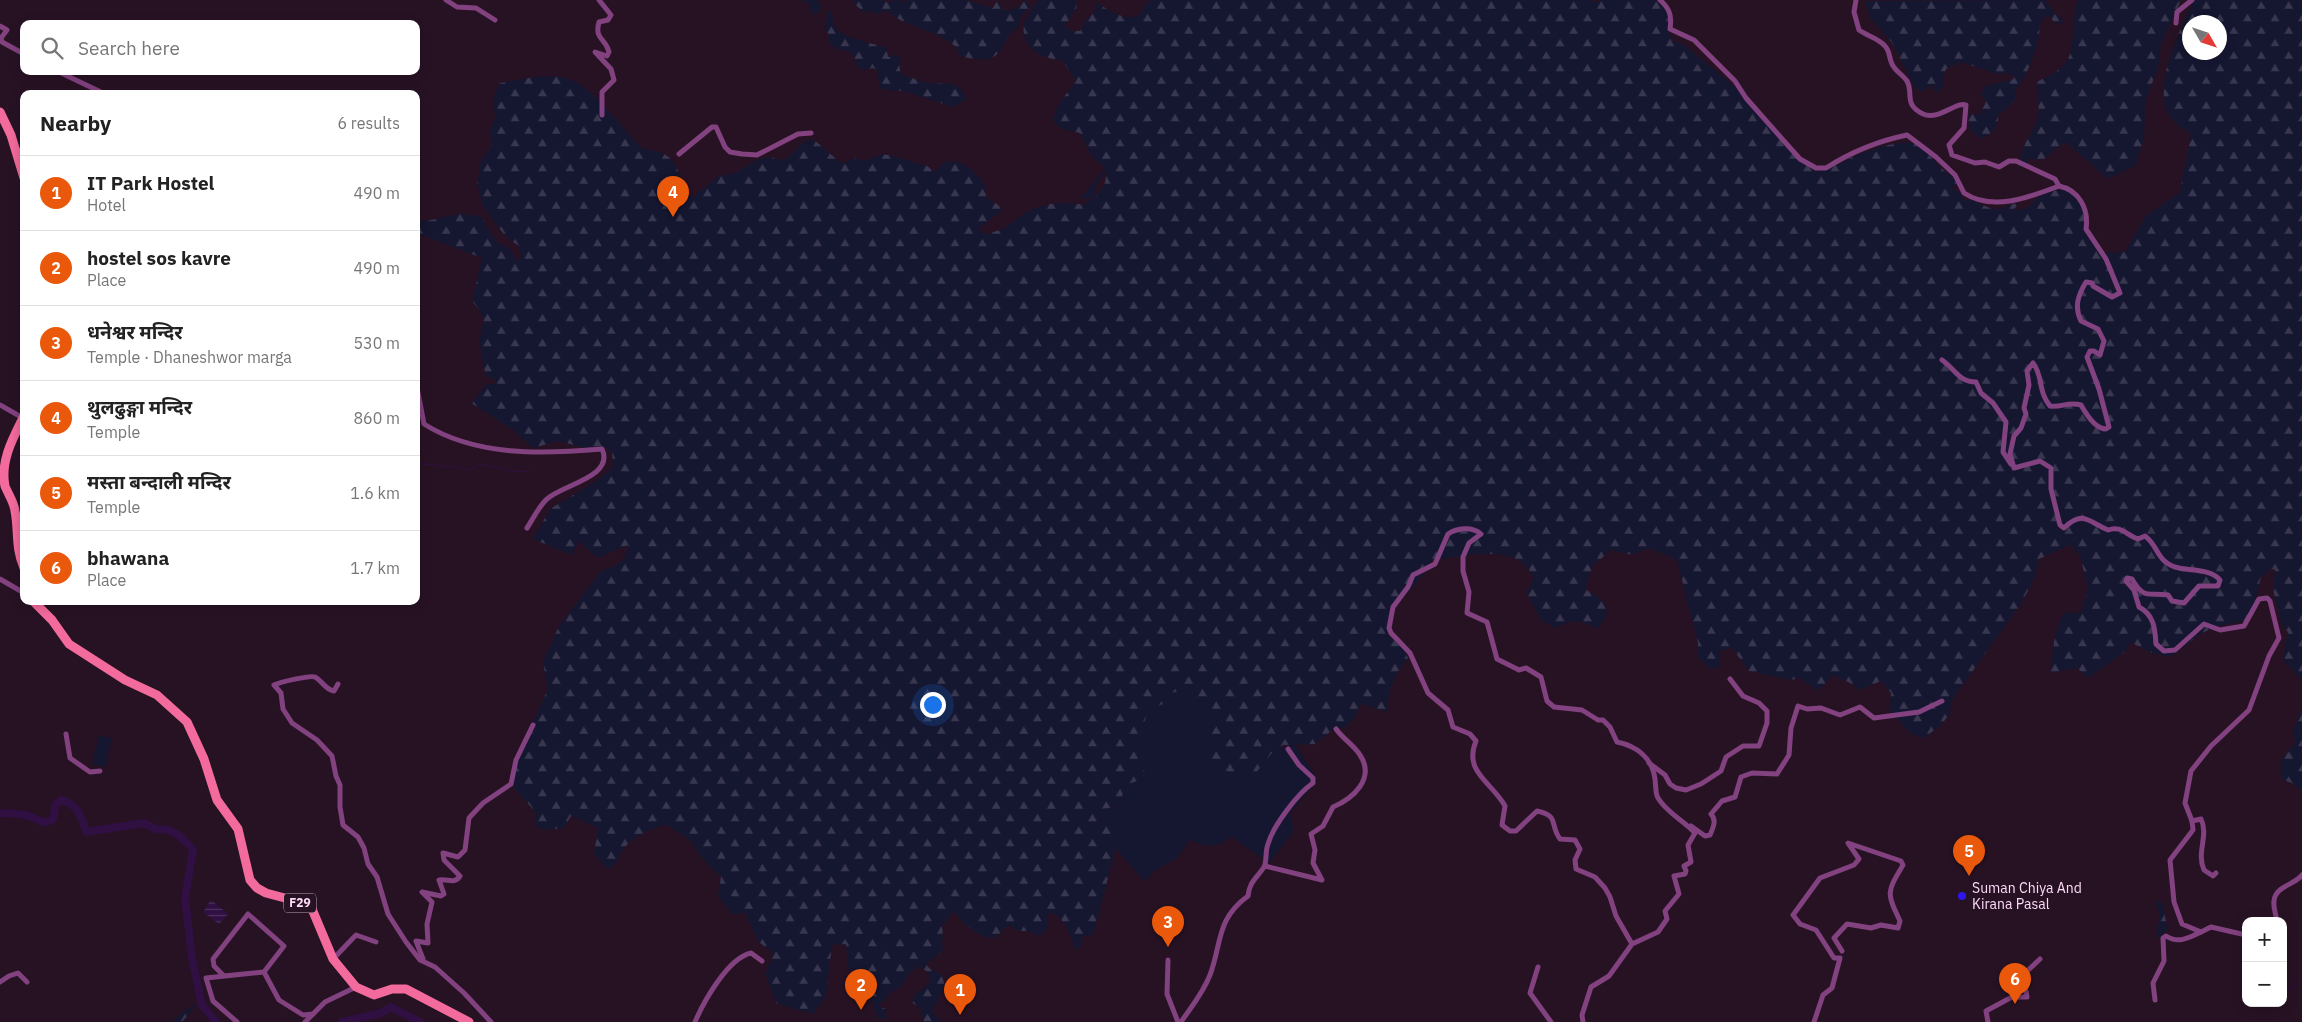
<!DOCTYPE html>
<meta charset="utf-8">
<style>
:root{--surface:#fff;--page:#f6f6f6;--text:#222;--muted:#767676;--line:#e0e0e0;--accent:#ea580c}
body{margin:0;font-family:"IBM Plex Sans","Noto Sans Devanagari",sans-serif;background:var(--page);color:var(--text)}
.controls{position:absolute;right:15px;bottom:15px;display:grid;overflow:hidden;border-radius:10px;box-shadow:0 2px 12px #0003}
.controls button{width:45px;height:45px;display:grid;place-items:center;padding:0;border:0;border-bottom:1px solid var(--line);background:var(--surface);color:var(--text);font:25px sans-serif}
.compass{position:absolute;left:2182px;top:15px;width:45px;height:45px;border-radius:50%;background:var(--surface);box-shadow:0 2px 12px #0003;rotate:129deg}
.you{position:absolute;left:932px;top:704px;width:18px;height:18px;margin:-12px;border:4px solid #fff;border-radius:50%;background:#1a73e8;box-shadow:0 0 0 8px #1a73e833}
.badge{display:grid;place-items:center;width:32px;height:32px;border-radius:50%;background:var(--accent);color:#fff;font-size:16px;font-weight:700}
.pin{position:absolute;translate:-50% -41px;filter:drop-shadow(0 1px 2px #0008)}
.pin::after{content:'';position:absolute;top:26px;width:18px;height:15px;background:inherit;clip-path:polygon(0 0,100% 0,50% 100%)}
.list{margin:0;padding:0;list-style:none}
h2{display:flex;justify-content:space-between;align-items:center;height:65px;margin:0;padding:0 20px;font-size:21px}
h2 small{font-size:16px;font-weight:400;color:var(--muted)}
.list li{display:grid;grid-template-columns:32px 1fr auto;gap:15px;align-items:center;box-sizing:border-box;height:75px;padding:0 20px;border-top:1px solid var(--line)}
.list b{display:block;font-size:19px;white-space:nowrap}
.list p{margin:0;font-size:16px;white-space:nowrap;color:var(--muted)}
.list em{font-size:16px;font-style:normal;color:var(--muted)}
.icon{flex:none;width:28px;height:28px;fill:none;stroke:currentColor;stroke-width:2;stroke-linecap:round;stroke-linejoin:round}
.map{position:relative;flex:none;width:2302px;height:1022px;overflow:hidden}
.search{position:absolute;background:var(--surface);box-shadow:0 2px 12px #0003;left:20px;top:20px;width:400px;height:55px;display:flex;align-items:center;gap:12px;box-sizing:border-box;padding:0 18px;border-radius:10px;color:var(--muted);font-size:19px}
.panel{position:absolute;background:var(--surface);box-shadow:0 2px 12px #0003;left:20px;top:90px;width:400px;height:515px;border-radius:10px}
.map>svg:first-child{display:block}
.grass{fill:#151630}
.forest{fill:url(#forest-firs);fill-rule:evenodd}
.water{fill:url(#water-rules)}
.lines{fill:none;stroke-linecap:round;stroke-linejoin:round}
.stream{stroke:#300f42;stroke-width:1}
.river{stroke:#300f42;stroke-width:8}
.street{stroke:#82417f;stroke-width:5}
.primary{stroke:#f36b9c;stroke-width:9}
.poi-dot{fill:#2e16ec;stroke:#271223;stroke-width:2}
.labels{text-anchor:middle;stroke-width:5;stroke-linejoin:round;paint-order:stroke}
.shield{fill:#271223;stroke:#bc9eb8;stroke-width:1}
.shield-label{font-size:12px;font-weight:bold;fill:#fcdaf8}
.poi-label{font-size:14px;fill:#fcdaf8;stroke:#271223;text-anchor:start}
</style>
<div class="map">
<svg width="2302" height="1022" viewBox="0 0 2302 1022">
<defs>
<pattern id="forest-firs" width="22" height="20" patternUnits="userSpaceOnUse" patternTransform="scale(1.25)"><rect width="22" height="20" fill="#151630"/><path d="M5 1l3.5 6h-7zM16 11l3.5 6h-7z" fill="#38374f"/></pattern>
<pattern id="water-rules" width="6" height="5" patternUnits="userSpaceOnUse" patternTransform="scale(1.25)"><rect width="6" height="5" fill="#300f42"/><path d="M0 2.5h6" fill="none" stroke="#4f315e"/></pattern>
</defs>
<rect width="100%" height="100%" fill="#271223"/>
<g class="grass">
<polygon points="1109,163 1097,184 1094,198 1080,199"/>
<path d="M1186 689 1192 690 1207 718 1209 733 1251 779C1264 763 1273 745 1295 745L1318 780 1290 813 1294 831 1269 863 1232 837C1215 848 1208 848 1190 840L1176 859 1154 871 1145 882 1109 841 1100 809 1119 807 1123 794 1120 787 1137 781 1147 774 1137 761 1142 751 1139 740 1148 710 1163 704 1165 695Z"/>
<polygon points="99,735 112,738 105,767 92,764"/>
</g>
<g class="forest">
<polygon points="798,0 820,0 817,2 821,6 819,12 812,15 808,2"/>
<path d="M856 0H883L886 2 899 0 904 3 906 0H966L993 8 997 1 1000 2 1003 10C1014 11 1018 7 1025 1L1031 6 1021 16 1018 28C1000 34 1007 65 975 59 968 58 963 57 957 53V48C937 28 906 29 886 10L879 14 869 11 865 13 852 2Z"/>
<path d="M1038 0H1074L1077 2 1076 9 1065 26 1072 31H1080L1086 19 1094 13 1097 2C1110 13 1140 29 1145 4L1151 0H1591L1595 3 1602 0H1655L1669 12V31L1673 41 1683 44 1734 86 1769 128 1816 171C1830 172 1837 163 1850 158 1866 151 1905 136 1920 146 1928 152 1934 161 1941 168 1947 174 1951 174 1958 182L1952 188 1960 193 1964 200C1977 198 1984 209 1996 209 2003 210 2009 204 2016 203L2018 205 2014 209 2015 211C2019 209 2026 209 2030 206 2033 204 2034 199 2037 198 2065 184 2069 188 2086 210 2083 233 2086 238 2103 253L2125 252 2145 217 2180 192 2191 135C2185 130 2175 124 2170 117 2151 86 2180 30 2194 0H2302V680L2283 660 2288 632 2283 627 2273 590 2275 569 2269 570 2261 577 2253 610 2247 621 2217 626 2202 633 2170 657 2152 653 2130 642 2126 651 2088 678 2077 668 2050 673 2055 635 2063 613 2081 612 2088 588 2080 556 2070 545 2039 559 2035 577 2021 604 1951 701 1950 714 1939 727 1923 738 1910 733 1890 711 1891 693 1881 681 1859 690 1850 683 1833 675 1818 691 1800 678 1791 680 1749 671 1732 648 1720 651 1719 667 1711 670 1698 657V643L1677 560 1649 548 1632 555 1612 550 1593 565 1585 589C1605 601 1616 607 1597 629 1580 620 1573 618 1556 628L1541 620 1526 592 1534 579C1519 540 1464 557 1432 560 1426 569 1421 578 1414 586 1397 604 1387 607 1388 635L1405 650 1408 659C1393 675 1389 690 1387 712L1361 704 1354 718 1347 726 1331 731 1315 744 1283 745 1271 754 1251 779 1213 767 1207 718 1192 690 1186 689 1165 695 1163 704 1148 710 1143 728 1144 733 1139 740 1142 751 1137 761 1147 774 1137 781 1120 787 1123 793 1119 807 1100 809 1103 820 1112 826 1113 834 1109 841 1116 847 1093 935 1082 936 1081 946 1077 950 1074 947C1071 934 1065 919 1052 913L1047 914V929L1040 936 1028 931H1018L1008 925C1002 929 999 937 992 938 981 939 958 920 954 911L942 926 943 938 941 943 944 950 926 964C929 970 934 969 939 973 952 985 936 1000 932 1011L940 1022H924L920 1007 912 1003 914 995 930 983 928 972 918 966 906 977 902 986 891 992 879 1006 886 1009 885 1019 878 1018 868 990 848 968 846 944 832 945 826 996 813 1014 777 1004 765 974 774 954 758 941 745 913 732 914 718 896 721 877 701 857 690 840 667 825C651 828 636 835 625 847 618 855 618 863 609 869L600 862 594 853 598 828 571 816 564 828 543 830 536 826V813L511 784 516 760 548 689 543 662 559 626 601 571 615 566 625 558 628 545 597 558 579 541 572 555 533 539 550 509 598 480 613 467 612 452 604 447 585 448 559 441 533 448 512 429 471 403 487 384H497L494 379 486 376C483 366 481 354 480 344 479 320 492 325 472 301L482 258 416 233V219L427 221 457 214 480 216C487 223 489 232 495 239 503 250 509 241 516 261L521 257 519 246 506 237 483 207 477 184 481 160 490 149 492 142 489 133 495 118 493 98 500 83C521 80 546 73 566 78 594 86 622 129 643 149 671 151 679 163 682 190L693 197 719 176 735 173 758 159 768 157 781 160 788 158 802 143 812 139C817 141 834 158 843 164L854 158 864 161 882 154 893 156 927 166 935 172 945 162C949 162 954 161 957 162 971 166 988 182 986 197L1000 206 1001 211 978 229 984 234C1007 230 1007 225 1025 213 1042 204 1065 200 1083 205 1096 198 1111 185 1104 168 1102 163 1096 161 1093 157 1087 150 1085 141 1080 133 1069 130 1060 131 1053 120L1058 105 1076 81 1062 60C1042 60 1020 47 1024 24 1026 16 1034 7 1038 0ZM2190 22H2220V52H2190Z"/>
<path d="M2045 0 2055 14 2062 18 2063 24 2055 23 2047 14 2039 25C2042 40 2026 79 2016 89L2015 101 1998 115C1999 127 1993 133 1982 139 1970 131 1967 129 1969 114H1980L1986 102 1981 94 1985 86 2014 79 2013 76 2009 73 1997 74 1961 62 1946 69 1942 81 1944 86 1936 93 1932 85 1922 92 1915 88 1893 44 1870 18 1865 1Z"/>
<path d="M2078 0H2181L2161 44 2158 68 2146 99 2144 139 2135 166 2108 179 2067 143H2063L2043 160 2028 159 2027 162 2030 168 2023 164C2017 146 2036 133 2038 114 2040 103 2036 93 2037 82 2046 77 2057 72 2064 65 2078 49 2070 19 2078 0Z"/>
<path d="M828 11H832C833 16 833 22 835 27 839 36 875 45 886 47L888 57 896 54 901 60 899 65 901 74 926 83 953 84 960 88 967 99 953 107 903 91 884 90 880 87 877 70 873 68 862 70C849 60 861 50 838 50L830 44V37L825 29Z"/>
<path d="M2302 709V791L2292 783 2283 780C2277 764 2283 755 2295 744L2293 730Z"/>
<polygon points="2158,901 2162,902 2168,931 2163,933 2162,937 2156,937 2160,915 2156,904"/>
<polygon points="192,1005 195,1006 182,1022 172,1022"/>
</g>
<polygon class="water" points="211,900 228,914 219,924 203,912"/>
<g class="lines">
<g class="stream">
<polyline points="11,456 24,462"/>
<path d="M416 462C434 467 452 465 469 470L481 464 518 472 530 471"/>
<polyline points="2283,993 2302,982"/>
<polyline points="2280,1003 2280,1012"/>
</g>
<g class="river">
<path d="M0 813C8 813 17 814 26 815 37 817 41 827 53 819L56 804 61 800C77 803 82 818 86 832L144 823 155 829 169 830 181 837 193 850 185 898 192 958 202 1005 216 1022"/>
<polyline points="342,1022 381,1013 391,1007 420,1022"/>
</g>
<g class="street">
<polyline points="446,0 457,7 476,8 495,20"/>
<path d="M599 0 611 15 608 20 599 22C594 40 606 38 609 52L607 56 595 52 611 69 614 80 602 92V115"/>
<path d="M1660 0C1670 9 1672 16 1670 29L1694 40 1735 81 1746 98 1800 159 1816 168H1826C1851 152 1878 141 1907 135L1936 157 1955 175 1964 193C1993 212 2030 197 2059 186"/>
<path d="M1856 0 1854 12 1859 30C1867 36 1878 38 1885 46 1890 51 1889 58 1892 64 1895 71 1903 75 1907 81 1914 94 1903 104 1923 114 1939 121 1956 101 1966 105L1964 128 1949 145 1952 155 1975 163 1985 162 1999 167 2009 161H2016L2055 179 2059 186C2079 190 2089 209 2086 229L2106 259 2120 293 2112 297 2093 286 2092 283 2086 282C2078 295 2074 307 2081 321L2098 329 2104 341 2100 355 2094 351H2090L2087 357 2099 389 2109 427 2106 429C2095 429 2086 414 2081 405 2068 401 2061 408 2050 406 2038 392 2043 375 2033 363L2027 371 2029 385 2024 408 2026 414 2021 428 2014 436 2010 454 2014 468 2040 461 2051 468V489L2060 525 2064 528C2083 510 2087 521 2108 530 2121 525 2126 535 2138 539L2145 536C2159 546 2156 563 2179 568 2192 571 2211 569 2220 580L2218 586H2199L2184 603 2172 601 2168 595C2148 592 2144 600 2132 579L2127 578 2126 581 2134 590 2139 607C2154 615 2155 628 2156 644L2164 651 2175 650 2204 624 2220 630 2244 626 2259 599 2267 598 2270 601 2279 638 2269 656 2249 710 2211 746 2191 771 2185 803 2192 821 2193 830 2170 860 2174 902 2182 924 2201 932 2211 927 2246 935"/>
<polyline points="2176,23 2177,12 2192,0"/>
<polyline points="0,26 7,30 1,38 2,42 24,54"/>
<polyline points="57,71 105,94"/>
<polyline points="679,154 712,127 716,127 725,147 730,152 742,154 757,155 798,134 811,133"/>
<path d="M1942 360C1955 369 1959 382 1976 382L1981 393 1993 403 2006 422 2003 452 2011 464"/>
<path d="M416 382 424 424C476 457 544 454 602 449 615 477 561 485 547 499 539 506 533 519 527 528"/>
<polyline points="0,405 23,418"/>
<polyline points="0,579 24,593"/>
<path d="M338 684 334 691C324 689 323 681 315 677 310 675 280 682 274 685L281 693 283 709 292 723 317 740 332 756 336 776 340 785V807L343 825 358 837 364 848 368 864 377 877 388 914 406 942 420 960 435 967 464 993 491 1022"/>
<polyline points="66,734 70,758 90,772 100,771"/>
<polyline points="1649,763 1665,775 1670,784 1676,788 1686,790 1701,784 1721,771 1726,757 1743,746 1759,746 1767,723 1767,711 1759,703 1743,696 1730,679"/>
<path d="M2192 821 2201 819C2209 835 2196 853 2204 870L2213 876 2216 873"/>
<path d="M1691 826 1705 836 1710 835C1713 828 1717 820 1711 814L1722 801 1735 797 1741 777 1752 773 1777 774 1789 755 1791 728 1798 706 1807 709 1821 708 1840 715 1860 707 1874 718 1919 712 1942 701"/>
<path d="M1265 866 1322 880 1313 863 1315 850 1311 834 1323 826 1333 807C1352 799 1376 779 1360 755 1354 745 1343 739 1336 729"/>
<path d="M2277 921C2276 915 2273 907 2274 901 2275 886 2295 885 2302 875"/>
<polyline points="333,959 356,935 376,942"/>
<path d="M423 959 416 941 428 943 427 924 432 902 422 892 441 896 444 894 439 880C448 878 454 885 460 876L444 860 443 853 458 857 465 850 469 818 483 803 511 784 516 760 533 725"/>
<polyline points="1168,960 1167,994 1178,1022"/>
<polyline points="1538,967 1530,993 1551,1022"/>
<polyline points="264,972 279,1000 303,1015 313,1014"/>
<polyline points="0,982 9,976 18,973 27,982"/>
<path d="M2155 1000 2153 983 2164 961 2163 938 2166 936C2178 944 2189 938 2201 932"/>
<polyline points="237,1022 213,1001 206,978 264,972 284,946 248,914 213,959 214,966 224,976 264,972"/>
<polyline points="305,1022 325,1002 356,987"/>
<path d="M695 1022C704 1001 728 958 751 953L762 961"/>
<path d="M1181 1022C1192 1006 1203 993 1210 975 1222 943 1216 919 1248 896 1249 882 1257 878 1264 867 1267 862 1265 851 1268 844 1273 826 1298 793 1313 783V778L1299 765 1288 749"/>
<path d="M1583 1022 1582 1015 1591 987 1609 976 1632 944 1658 932 1667 919 1665 911 1679 894 1674 876 1685 874 1686 871 1684 866 1691 862 1688 845 1695 833C1683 820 1667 813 1658 798 1655 793 1656 785 1655 779 1652 757 1636 746 1617 742L1610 727 1603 720H1598L1582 710 1554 707 1547 701 1541 677 1526 668 1519 670 1497 659 1487 622 1467 613 1469 592 1463 571V557L1469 543 1481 534C1472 526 1457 528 1448 534L1435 564 1413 575 1408 587 1393 607 1389 628 1391 633 1410 653 1428 693 1448 710 1453 727 1470 734 1476 741C1463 772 1492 782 1505 806L1502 825 1510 831H1516L1537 811C1560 816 1549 824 1560 839L1575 840 1580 849 1575 860 1576 869 1595 877 1605 888 1610 897 1616 916 1632 944"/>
<path d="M1814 1022 1823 995 1832 988 1840 958H1834L1816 930 1800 924 1793 915 1820 878 1854 865 1859 859 1848 843 1901 861 1903 865C1887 892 1886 892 1900 921L1898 928 1881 925 1871 928 1847 924 1834 938 1842 951"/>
<polyline points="1988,1022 1986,1011 2012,997 2027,997 2023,975 2040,959"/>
</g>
<g class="primary">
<polyline points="0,112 11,135 24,178"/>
<path d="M24 416C13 438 0 461 5 486 8 494 14 502 15 511 19 532 15 547 24 568"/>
<polyline points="33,601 52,620 69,644 125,680 157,695 187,722 204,759 217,800 238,829 250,880 257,888 266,893 296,901 312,909 333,959 356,987 374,995 392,989 406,989 469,1022"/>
</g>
</g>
<circle class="poi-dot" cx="1962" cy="896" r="5"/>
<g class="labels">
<rect class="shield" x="284" y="893.5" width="32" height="19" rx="4"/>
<g class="shield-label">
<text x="300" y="907">F29</text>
</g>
<g class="poi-label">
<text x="1972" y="893">Suman Chiya And<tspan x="1972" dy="16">Kirana Pasal</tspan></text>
</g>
</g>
</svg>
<div class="controls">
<button>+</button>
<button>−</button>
</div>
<svg class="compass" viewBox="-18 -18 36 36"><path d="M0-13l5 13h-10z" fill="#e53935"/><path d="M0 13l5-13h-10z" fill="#767676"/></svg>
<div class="you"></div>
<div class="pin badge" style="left:960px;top:1015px">1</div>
<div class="pin badge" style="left:861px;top:1010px">2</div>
<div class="pin badge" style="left:1168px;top:947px">3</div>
<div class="pin badge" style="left:673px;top:217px">4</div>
<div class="pin badge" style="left:1969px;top:876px">5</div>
<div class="pin badge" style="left:2015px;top:1004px">6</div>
<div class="search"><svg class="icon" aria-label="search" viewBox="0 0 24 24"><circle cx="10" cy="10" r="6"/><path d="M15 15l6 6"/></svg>Search here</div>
<section class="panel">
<h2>Nearby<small>6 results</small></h2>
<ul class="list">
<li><span class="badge">1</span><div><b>IT Park Hostel</b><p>Hotel</p></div><em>490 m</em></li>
<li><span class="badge">2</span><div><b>hostel sos kavre</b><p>Place</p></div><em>490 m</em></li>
<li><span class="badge">3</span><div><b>धनेश्वर मन्दिर</b><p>Temple · Dhaneshwor marga</p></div><em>530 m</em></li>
<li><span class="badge">4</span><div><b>थुलढुङ्गा मन्दिर</b><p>Temple</p></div><em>860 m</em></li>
<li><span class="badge">5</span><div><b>मस्ता बन्दाली मन्दिर</b><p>Temple</p></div><em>1.6 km</em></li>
<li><span class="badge">6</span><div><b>bhawana</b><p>Place</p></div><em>1.7 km</em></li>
</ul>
</section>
</div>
